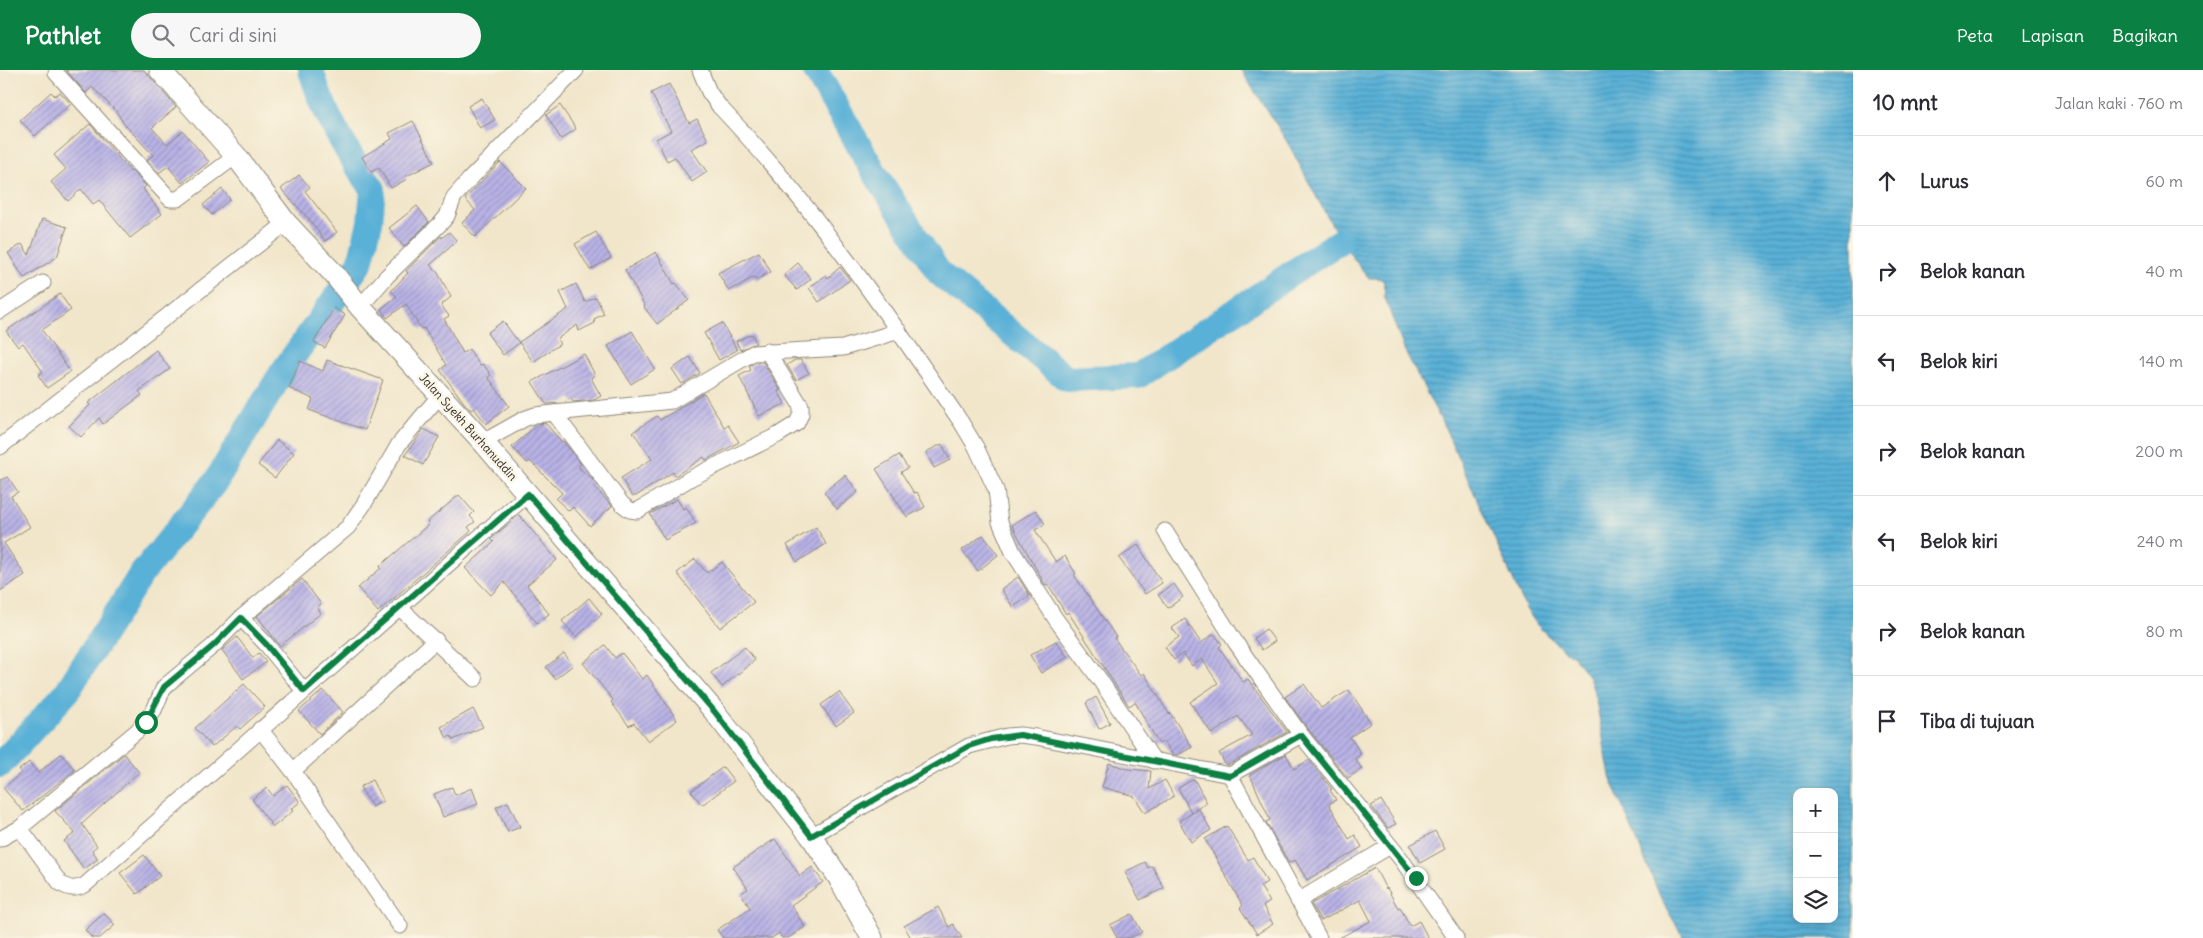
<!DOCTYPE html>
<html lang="id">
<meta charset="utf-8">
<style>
:root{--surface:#fff;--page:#f7f7f7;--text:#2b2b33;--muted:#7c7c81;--line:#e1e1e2;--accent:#0b8043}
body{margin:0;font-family:Delius,sans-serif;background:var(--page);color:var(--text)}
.controls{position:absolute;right:15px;bottom:15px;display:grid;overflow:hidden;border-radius:10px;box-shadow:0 2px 8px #0003}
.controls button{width:45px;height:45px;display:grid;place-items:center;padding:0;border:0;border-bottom:1px solid var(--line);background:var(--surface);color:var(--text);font:25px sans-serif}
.stop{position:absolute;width:15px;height:15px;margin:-11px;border:4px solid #0b8043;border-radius:50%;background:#fff}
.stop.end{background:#0b8043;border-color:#fff;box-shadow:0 1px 5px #0008}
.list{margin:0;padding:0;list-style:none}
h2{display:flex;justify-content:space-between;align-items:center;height:65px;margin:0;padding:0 20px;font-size:21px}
h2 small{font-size:16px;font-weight:400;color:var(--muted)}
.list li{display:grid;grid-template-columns:32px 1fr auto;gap:15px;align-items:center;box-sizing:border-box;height:90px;padding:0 20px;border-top:1px solid var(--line)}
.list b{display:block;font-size:19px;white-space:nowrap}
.list em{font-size:16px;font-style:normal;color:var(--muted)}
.icon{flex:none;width:28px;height:28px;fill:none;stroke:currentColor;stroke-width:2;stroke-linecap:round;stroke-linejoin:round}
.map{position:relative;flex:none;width:1853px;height:868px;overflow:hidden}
header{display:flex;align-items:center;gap:30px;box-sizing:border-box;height:70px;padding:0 25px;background:var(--accent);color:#fff}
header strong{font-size:24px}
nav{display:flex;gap:28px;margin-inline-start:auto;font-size:18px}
.search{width:350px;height:45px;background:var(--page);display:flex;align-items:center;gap:12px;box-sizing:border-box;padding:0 18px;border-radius:28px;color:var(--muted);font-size:19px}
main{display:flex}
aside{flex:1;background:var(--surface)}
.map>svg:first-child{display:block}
.water{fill:url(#water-rules);stroke:#426e81;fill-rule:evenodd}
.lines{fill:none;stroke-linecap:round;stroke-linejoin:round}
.river{stroke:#5ab1d7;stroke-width:26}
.building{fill:url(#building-hatch)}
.street-casing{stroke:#8e887a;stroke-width:17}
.secondary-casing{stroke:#8e887a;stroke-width:23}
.street{stroke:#fff;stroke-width:15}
.secondary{stroke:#fff;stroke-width:21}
.route{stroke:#0b8043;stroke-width:6}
.labels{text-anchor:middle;stroke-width:5;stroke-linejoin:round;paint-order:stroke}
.street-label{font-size:12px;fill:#2b2b2b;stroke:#fcf5e5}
</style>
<header>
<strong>Pathlet</strong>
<div class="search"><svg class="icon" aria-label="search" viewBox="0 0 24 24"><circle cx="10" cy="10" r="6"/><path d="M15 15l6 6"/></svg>Cari di sini</div>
<nav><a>Peta</a><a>Lapisan</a><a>Bagikan</a></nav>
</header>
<main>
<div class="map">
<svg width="1853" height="868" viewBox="0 0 1853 868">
<defs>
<pattern id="water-rules" width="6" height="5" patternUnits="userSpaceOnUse" patternTransform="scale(1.25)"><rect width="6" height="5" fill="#5ab1d7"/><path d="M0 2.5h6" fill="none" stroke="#4b90af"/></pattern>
<pattern id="building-hatch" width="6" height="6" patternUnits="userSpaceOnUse" patternTransform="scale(1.25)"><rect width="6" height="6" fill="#b9b3e7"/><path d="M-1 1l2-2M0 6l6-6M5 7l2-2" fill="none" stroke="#9792bb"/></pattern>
</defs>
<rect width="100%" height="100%" fill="#fcf5e5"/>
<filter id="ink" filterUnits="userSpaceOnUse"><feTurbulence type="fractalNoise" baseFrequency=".02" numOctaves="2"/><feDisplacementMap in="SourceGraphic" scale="10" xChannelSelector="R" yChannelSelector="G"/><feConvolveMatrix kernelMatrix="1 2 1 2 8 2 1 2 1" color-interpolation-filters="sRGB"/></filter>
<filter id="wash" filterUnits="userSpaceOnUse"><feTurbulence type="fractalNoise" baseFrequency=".0096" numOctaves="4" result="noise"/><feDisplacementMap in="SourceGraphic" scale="20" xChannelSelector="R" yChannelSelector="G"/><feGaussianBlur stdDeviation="1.12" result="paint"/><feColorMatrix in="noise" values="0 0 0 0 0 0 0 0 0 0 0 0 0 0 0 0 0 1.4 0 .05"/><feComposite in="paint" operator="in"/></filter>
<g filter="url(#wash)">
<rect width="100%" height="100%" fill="#f1e6ca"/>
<path class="water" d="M1241 0H1853V868H1684L1662 831 1610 706 1595 625 1589 607 1574 587 1555 573 1538 556 1526 539 1445 358 1404 279 1384 226 1385 217 1383 210 1378 208H1369C1335 169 1315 122 1290 77 1275 51 1257 26 1241 0ZM1797 722H1834V849H1797Z"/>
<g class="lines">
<g class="river">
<polyline points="815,0 876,105 939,203 1067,309 1138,306 1340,171"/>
<path d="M0 695 66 623 140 506 216 411 281 304 360 193 370 152 373 119C347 83 323 43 311 0"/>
</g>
</g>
<g id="blocks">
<g class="building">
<polygon points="66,0 144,0 176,37 152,58 167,74 183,61 209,92 182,113 168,96 159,103 147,90 153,85 124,54 116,41 92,17 86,23"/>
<polygon points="669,14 689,53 697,49 708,70 691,79 707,102 692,112 675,87 667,91 656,69 671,61 651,23"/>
<polygon points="51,22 55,26 60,22 71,34 35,66 20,50"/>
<polygon points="482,28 495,50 480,58 468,36"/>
<polygon points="560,35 576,59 561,69 546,45"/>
<polygon points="413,51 434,92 405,107 407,109 391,118 379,98 371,102 362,87 392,69 389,63"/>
<polygon points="90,54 131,102 132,101 146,116 143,119 162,144 130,168 99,130 93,134 81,119 68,131 51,112 66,99 54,85"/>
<polygon points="500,92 526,118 475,167 462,153 475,140 465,129"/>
<polygon points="299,105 310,117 305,121 337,162 325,171 309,149 281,119"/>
<polygon points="222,119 230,129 212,145 203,135"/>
<polygon points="417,136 429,152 404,177 389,158"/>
<polygon points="42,149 67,157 57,187 24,208 8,183 22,174 29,185"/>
<polygon points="449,162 457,171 430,195 438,203 451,227 441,235 449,246 444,249 463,283 469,279 480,296 483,294 491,305 488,307 509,336 486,354 474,338 471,340 465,334 440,300 446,295 424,258 421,259 406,234 387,248 381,239 397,226 391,221 408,203 406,201 441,166 442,168"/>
<polygon points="596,162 611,188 590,200 575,174"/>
<polygon points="656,182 674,214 676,213 689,230 657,254 644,237 645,236 625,200"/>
<polygon points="759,182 771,202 756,210 754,207 729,221 718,203"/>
<polygon points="798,193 811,209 797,220 784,205"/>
<polygon points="840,197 850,210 819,232 809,218 826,205 828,208"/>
<polygon points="576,214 585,232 596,227 604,244 594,249 595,253 579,261 577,255 557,269 560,274 533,292 519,272 568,239 560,222"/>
<polygon points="60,224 71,240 42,260 70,302 47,318 38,305 43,302 23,273 18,277 6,261"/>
<polygon points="334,238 345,245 325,278 314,272"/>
<polygon points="503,251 519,273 503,285 487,263"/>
<polygon points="722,253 737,280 719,290 704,263"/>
<polygon points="632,261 655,299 631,314 608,276"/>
<polygon points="752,264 756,273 740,280 736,271"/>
<polygon points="156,280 170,299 139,321 142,325 103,354 99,348 81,367 69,356 90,335 88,333"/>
<polygon points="584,284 595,305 591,308 601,326 594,330 573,332 571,328 564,333 546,334 532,312"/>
<polygon points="690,287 700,303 682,314 672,299"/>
<polygon points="327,290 383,310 365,360 309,340 313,329 289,318 300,291 323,301"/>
<polygon points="795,290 801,290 809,303 796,310 787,295"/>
<polygon points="756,292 763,292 780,320 778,321 785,334 759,346 739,306 751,300 749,296"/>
<polygon points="704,323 724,357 728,355 739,372 706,390 704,387 675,406 673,402 636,426 632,426 621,408 652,389 633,362 657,346 660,350"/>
<polygon points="545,353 562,372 563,371 581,394 578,397 592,409 595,413 593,415 612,436 590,456 573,437 569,441 556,429 562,423 530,391 527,393 512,377 538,354"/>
<polygon points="424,359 439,367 423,395 405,385"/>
<polygon points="277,370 294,383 275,408 258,395"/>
<polygon points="942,374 950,390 934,398 926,382"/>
<polygon points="899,385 908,398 901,402 914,423 917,422 925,437 907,447 876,399"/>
<polygon points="845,405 858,422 837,439 824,422"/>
<polygon points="8,407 18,422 11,426 30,457 4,473 25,505 0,521 0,410"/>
<polygon points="459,425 474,442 470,446 475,452 468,457 471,461 378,542 358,518 381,498 380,496 429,454 427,452"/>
<polygon points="677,429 683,439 686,437 696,453 665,470 650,444"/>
<polygon points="1036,440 1045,454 1035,460 1056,492 1065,486 1076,504 1074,505 1116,567 1114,568 1141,605 1144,603 1169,644 1170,643 1192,677 1178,685 1172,684 1164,671 1159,674 1135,632 1129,636 1068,542 1066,544 1051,519 1047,514 1045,515 1012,455"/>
<polygon points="519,445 557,490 527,515 549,544 537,553 504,512 491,525 465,498 494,472 491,469"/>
<polygon points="816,457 826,474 797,492 787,475"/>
<polygon points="983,465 998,485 978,501 962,480"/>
<polygon points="1138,475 1162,513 1145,524 1119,488"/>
<polygon points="695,489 707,503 722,492 754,532 720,558 677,503"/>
<polygon points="1018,507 1030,526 1013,537 1001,519"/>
<polygon points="302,509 321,534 317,537 321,543 280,576 257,546"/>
<polygon points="1174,514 1183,527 1168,538 1158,525"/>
<polygon points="589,528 602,544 576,567 562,551"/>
<polygon points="1185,549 1201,573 1214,564 1222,574 1219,577 1243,612 1248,609 1287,662 1228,695 1225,694 1219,683 1252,665 1238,646 1212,664 1190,632 1218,613 1202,589 1192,596 1183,583 1174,590 1165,577 1179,567 1172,558"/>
<polygon points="1266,559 1275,571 1262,580 1254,568"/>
<polygon points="237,567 253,588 259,583 266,592 243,609 222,580"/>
<polygon points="1056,571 1067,587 1041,603 1030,585"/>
<polygon points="605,575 615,588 622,583 642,609 647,605 677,650 648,671 634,653 629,656 611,632 613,630 583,593"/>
<polygon points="745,577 755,590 722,617 711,603"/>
<polygon points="564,583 573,595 555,609 546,597"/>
<polygon points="244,614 265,637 240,659 237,656 212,677 195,658"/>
<polygon points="1304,614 1321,638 1349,620 1371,653 1350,667 1361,684 1355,689 1362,699 1348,708 1308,659 1285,627"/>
<polygon points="323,620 343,642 320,664 299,641"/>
<polygon points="839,622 854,643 836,656 821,635"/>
<polygon points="1096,627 1110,653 1099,659 1086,633"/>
<polygon points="473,639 483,657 453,670 451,666 447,668 441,657"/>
<polygon points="61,684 75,700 23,741 3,718 21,703 19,700 29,692 38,703"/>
<polygon points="124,684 139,702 82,754 97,776 92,780 98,789 84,799 64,771 75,763 55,741"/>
<polygon points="1286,684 1294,699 1309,690 1332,719 1330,720 1336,730 1329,734 1349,769 1355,765 1362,777 1307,810 1295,790 1289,793 1266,752 1270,750 1250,705"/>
<polygon points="1109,693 1128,699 1151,701 1149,719 1165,710 1174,726 1145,743 1134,726 1102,717"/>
<polygon points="723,697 734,711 702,735 691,721"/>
<polygon points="1194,709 1207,733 1191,742 1178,718"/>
<polygon points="372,710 383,731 372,737 360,717"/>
<polygon points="287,715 300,732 291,739 293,741 273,757 252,729 267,718 273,726"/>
<polygon points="452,717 455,725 472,718 478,734 443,747 434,724"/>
<polygon points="1381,730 1396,754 1388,758 1371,736"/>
<polygon points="508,732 520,757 508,762 496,737"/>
<polygon points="1199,739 1211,760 1191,772 1179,751"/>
<polygon points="1227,756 1248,790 1253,787 1267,812 1260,816 1270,832 1263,836 1273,854 1257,864 1240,838 1243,836 1205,769"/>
<polygon points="1435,761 1445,779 1420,793 1410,775"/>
<polygon points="775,769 800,806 812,797 823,812 791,835 805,857 788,868 782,868 779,863 772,868 723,868 717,860 750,838 741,823 748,819 733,797"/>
<polygon points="144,785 160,806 137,824 120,803"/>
<polygon points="1145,792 1148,798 1152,796 1164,818 1140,830 1125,802"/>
<polygon points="1375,798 1386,819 1387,818 1398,838 1400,837 1410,856 1419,851 1428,868 1339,868 1371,851 1360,830 1321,851 1311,834"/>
<polygon points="938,837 949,857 953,854 962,868 911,868 904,856"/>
<polygon points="104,843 115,855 100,868 92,868 85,860"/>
<polygon points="1132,844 1142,862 1130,868 1117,868 1110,855"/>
</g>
</g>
</g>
<g filter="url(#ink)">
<use href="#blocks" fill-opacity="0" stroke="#8e887a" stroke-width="1"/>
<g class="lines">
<defs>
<g id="street">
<path d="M700 0 709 22 719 36C811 133 886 242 961 352L976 377 996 420 1000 452 1013 482 1055 548 1100 610 1154 691"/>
<polyline points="56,3 170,129 178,129 236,86"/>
<polyline points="360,237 387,206 442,152 447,146 454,127 469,110 576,0"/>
<polyline points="0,241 43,213"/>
<polyline points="554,343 622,434 630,440 637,441 691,408 778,365 797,353 801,344 801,336 767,281"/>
<polyline points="483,372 524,349 535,345 672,331 753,283 843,278 899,261"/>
<polyline points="0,377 286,153"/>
<polyline points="1165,461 1236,573 1301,665 1401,789 1456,868"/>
<polyline points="399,537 475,609"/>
<polyline points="241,548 266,574 304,621"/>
<polyline points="260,659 293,701 400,856"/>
<polyline points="293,701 436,570"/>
<polyline points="1230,705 1301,665"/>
<path d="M20 758 60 813C69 819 75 820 85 815L528 424"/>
<polyline points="811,766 969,676 1007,666 1020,665 1036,667 1230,705 1319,868"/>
<polyline points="0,769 20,758 137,661 154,640 164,617 213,576 241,548 348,457 364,434 399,374 440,325"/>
<polyline points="1298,831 1390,776"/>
</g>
<polyline id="secondary" points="160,0 236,86 286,153 333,203 360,237 483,372 714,641 811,766 839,808 872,868"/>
</defs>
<use href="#street" class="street-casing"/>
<use href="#secondary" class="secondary-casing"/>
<use href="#street" class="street"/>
<use href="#secondary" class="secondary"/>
</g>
</g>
<g class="lines" filter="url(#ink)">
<polyline class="route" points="146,652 164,617 213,576 241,548 266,574 304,621 528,424 714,641 811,766 969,676 991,669 1020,665 1230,706 1301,665 1416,808"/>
</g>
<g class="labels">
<g class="street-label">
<text transform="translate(468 357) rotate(48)" y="4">Jalan Syekh Burhanuddin</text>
</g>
</g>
</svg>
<div class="controls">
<button>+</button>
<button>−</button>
<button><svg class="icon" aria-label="layers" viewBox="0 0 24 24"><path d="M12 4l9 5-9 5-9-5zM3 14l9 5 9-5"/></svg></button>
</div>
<div class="stop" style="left:146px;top:652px"></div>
<div class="stop end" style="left:1416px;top:808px"></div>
</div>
<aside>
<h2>10 mnt<small>Jalan kaki · 760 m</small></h2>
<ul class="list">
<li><svg class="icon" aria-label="ahead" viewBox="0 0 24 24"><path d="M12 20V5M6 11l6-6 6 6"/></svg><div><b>Lurus</b></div><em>60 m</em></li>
<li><svg class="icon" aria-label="right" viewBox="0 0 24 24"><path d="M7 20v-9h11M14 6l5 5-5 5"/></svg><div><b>Belok kanan</b></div><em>40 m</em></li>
<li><svg class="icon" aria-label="left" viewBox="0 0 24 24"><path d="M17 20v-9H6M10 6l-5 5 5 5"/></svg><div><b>Belok kiri</b></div><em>140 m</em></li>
<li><svg class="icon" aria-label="right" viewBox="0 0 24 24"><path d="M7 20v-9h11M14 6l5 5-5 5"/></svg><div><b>Belok kanan</b></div><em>200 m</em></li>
<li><svg class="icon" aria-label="left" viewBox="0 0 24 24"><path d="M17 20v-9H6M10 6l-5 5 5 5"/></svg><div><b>Belok kiri</b></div><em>240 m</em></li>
<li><svg class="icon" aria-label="right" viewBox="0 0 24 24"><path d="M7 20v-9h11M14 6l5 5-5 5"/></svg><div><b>Belok kanan</b></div><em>80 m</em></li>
<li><svg class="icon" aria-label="arrive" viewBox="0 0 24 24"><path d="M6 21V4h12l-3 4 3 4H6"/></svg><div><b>Tiba di tujuan</b></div></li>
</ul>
</aside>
</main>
